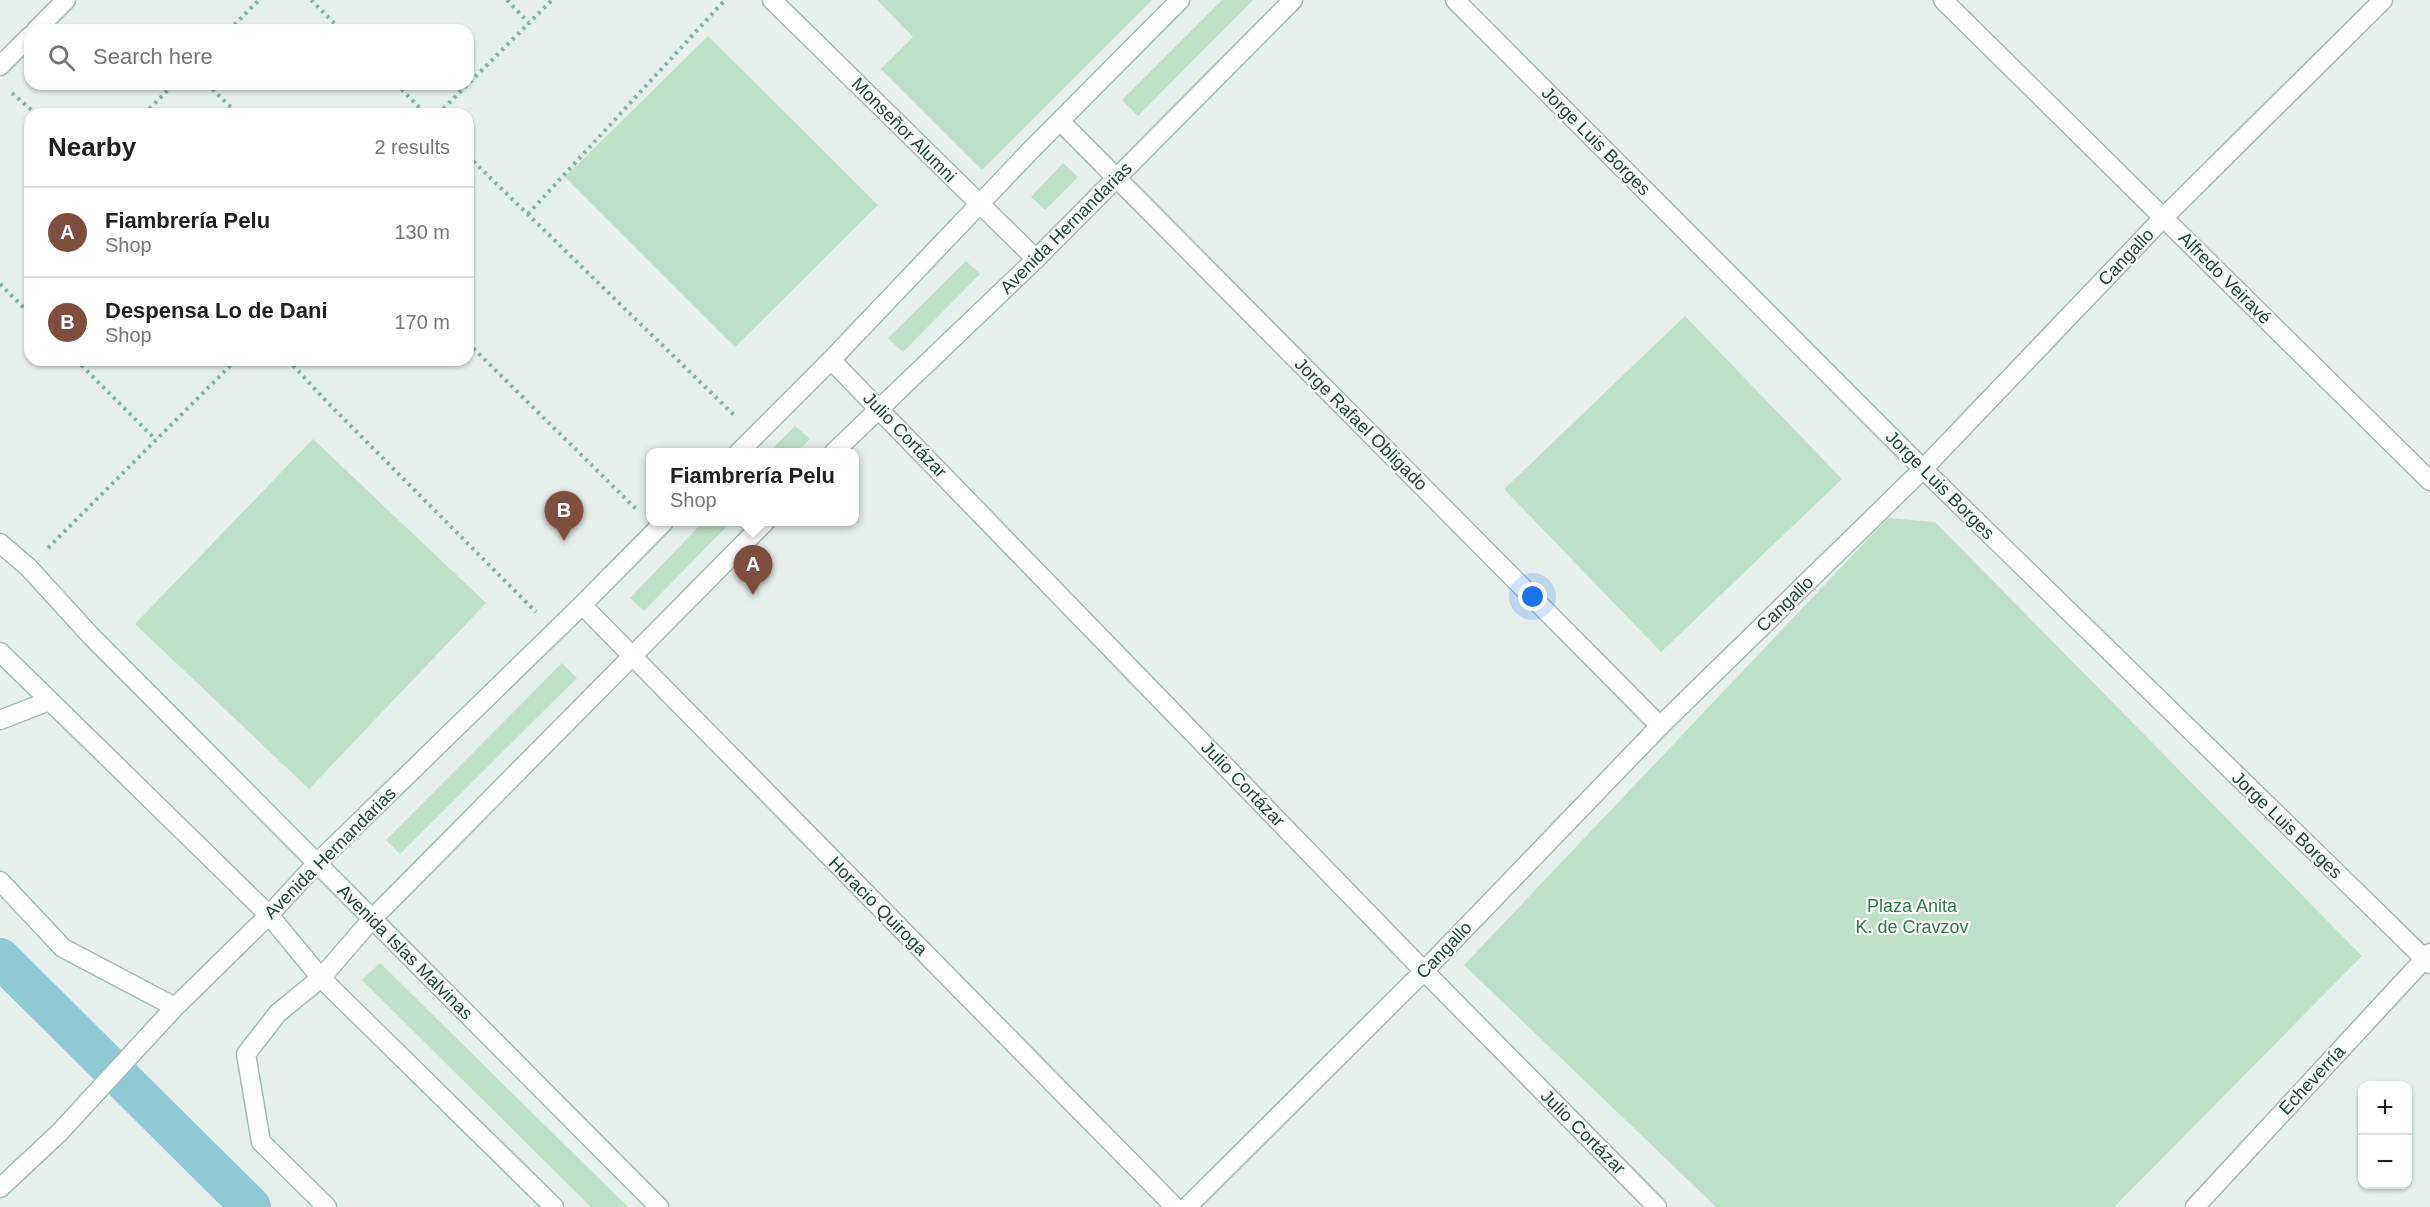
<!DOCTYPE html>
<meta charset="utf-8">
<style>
:root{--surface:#fff;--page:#f6f6f6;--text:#202124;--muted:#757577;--line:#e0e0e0;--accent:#7f4e3f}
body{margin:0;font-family:Helvetica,sans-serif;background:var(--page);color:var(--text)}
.controls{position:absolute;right:18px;bottom:18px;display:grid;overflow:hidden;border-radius:12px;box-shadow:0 2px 4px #0004}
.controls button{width:54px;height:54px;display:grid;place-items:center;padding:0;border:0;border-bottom:2px solid var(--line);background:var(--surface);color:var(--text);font:30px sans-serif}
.you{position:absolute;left:1533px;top:597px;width:21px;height:21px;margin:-15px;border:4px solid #fff;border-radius:50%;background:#1a73e8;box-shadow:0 0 0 9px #1a73e833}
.badge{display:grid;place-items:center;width:39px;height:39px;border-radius:50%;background:var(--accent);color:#fff;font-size:20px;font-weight:700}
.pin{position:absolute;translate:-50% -50px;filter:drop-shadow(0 2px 3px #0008)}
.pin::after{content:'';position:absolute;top:32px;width:21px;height:18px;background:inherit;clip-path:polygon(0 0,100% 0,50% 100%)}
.popup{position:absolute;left:646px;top:448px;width:213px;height:78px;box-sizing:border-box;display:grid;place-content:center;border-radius:12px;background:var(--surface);filter:drop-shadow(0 2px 4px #0005);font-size:20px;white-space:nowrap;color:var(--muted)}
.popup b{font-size:22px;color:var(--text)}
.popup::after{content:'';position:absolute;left:50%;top:100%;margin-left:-12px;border:12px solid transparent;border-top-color:var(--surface)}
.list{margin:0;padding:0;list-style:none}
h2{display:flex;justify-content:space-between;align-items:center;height:78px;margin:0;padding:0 24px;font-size:26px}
h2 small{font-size:20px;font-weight:400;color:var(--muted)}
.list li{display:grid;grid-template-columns:39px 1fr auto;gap:18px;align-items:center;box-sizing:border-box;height:90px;padding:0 24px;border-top:2px solid var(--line)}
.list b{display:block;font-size:22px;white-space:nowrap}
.list p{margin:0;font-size:20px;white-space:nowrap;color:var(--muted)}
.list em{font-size:20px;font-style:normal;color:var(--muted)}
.icon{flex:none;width:33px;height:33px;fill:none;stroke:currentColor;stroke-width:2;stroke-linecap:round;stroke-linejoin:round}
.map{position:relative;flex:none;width:2430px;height:1207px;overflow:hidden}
.search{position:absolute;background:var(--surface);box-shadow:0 2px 4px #0004;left:24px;top:24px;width:450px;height:66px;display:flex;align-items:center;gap:15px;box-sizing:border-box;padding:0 21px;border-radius:18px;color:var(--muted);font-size:22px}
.panel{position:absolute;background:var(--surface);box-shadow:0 2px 4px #0004;left:24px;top:108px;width:450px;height:258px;border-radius:18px}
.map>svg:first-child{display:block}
.green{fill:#bfe0c8}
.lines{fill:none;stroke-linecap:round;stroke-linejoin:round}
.canal{stroke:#8ec9d4;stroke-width:40}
.street-casing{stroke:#a8b8b2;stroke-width:21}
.secondary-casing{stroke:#a4bbb3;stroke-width:21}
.path{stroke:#86b3a5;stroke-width:4;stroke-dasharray:3 4.5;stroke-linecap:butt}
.street{stroke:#fff;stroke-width:18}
.secondary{stroke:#fff;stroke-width:18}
.labels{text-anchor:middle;stroke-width:4.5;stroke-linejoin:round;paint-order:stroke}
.street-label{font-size:18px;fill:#24423a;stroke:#f7fbf9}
.park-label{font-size:18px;fill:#2d7a4b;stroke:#f7fbf9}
</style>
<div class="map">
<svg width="2430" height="1207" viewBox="0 0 2430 1207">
<rect width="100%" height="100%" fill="#e6efeb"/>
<g class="green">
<polygon points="877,0 1152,0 982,170 881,69 913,37"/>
<polygon points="1222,0 1253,0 1138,116 1122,100"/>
<polygon points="708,36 878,205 735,347 565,177"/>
<polygon points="1063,163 1078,177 1045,210 1031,197"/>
<polygon points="966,261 980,274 903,352 888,338"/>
<polygon points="1685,316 1842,479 1661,652 1504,489"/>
<polygon points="795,426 810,439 797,452 769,452"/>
<polygon points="313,439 486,603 309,789 135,624"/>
<polygon points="1888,518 1935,522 2362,956 2114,1207 1716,1207 1464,965"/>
<polygon points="703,522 731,522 644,611 630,598"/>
<polygon points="562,663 577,678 400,854 386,840"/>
<polygon points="380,963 628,1207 591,1207 362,980"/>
</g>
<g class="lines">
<polyline class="canal" points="0,958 251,1207"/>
<defs>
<g id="street">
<polyline points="772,0 1036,259"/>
<polyline points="1455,0 1923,469 2430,964"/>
<polyline points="1943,0 2430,481"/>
<polyline points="36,30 66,0"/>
<polyline points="0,66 30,36"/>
<polyline points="1061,122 1660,726"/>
<polyline points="831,360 1424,971 1657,1207"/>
<polyline points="582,605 1175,1207"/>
<polyline points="1187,1207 1424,971 1660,726 1923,469 2163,218 2383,0"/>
<polyline points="2195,1207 2430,953"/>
</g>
<g id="secondary">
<polyline points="739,452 831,360 1030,151 1180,0"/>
<polyline points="834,452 1036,259 1293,0"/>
<polyline points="0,543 29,568 91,636 659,1207"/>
<polyline points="0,652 269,915 321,978 554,1207"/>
<polyline points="0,720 49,701"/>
<polyline points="0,881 63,948 175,1007"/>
<polyline points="0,1188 59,1133 175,1007 269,915 317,863 582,605 664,522"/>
<polyline points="327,1207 261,1142 246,1054 278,1013 321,978 372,919 765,522"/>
</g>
</defs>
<use href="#street" class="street-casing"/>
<use href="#secondary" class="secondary-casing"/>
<g class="path">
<polyline points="311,0 341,30"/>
<polyline points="507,0 529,23 552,0"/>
<polyline points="229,30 259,0"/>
<polyline points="207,84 238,114"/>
<polyline points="396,84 426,114"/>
<polyline points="12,93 36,114"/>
<polyline points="144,114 174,84"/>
<polyline points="438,114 529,23"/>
<polyline points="468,156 734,415"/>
<polyline points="528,214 725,0"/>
<polyline points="0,284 30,314"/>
<polyline points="468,343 636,509"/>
<polyline points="76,360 156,440"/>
<polyline points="288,360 329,404 536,612"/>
<polyline points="48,548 236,360"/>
</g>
<use href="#street" class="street"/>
<use href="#secondary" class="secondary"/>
</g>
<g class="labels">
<g class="street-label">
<text transform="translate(904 130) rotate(45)" y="6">Monseñor Alumni</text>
<text transform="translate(1596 141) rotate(45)" y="6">Jorge Luis Borges</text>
<text transform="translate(1066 228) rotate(-45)" y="6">Avenida Hernandarias</text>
<text transform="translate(2126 257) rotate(-46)" y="6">Cangallo</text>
<text transform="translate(2225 278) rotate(45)" y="6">Alfredo Veiravé</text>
<text transform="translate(1361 424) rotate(45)" y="6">Jorge Rafael Obligado</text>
<text transform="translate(905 435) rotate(46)" y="6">Julio Cortázar</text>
<text transform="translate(1940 485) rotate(45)" y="6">Jorge Luis Borges</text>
<text transform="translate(1785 604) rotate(-44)" y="6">Cangallo</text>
<text transform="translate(1243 784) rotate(46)" y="6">Julio Cortázar</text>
<text transform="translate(2287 825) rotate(44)" y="6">Jorge Luis Borges</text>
<text transform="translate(330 853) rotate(-45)" y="6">Avenida Hernandarias</text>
<text transform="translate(878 906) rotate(45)" y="6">Horacio Quiroga</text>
<text transform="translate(1444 950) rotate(-46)" y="6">Cangallo</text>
<text transform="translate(405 952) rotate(45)" y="6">Avenida Islas Malvinas</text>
<text transform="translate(2312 1080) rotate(-47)" y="6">Echeverría</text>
<text transform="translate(1583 1132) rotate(45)" y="6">Julio Cortázar</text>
</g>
<g class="park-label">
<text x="1912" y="912">Plaza Anita<tspan x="1912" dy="21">K. de Cravzov</tspan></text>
</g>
</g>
</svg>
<div class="controls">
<button>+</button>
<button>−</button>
</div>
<div class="you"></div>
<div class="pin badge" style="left:753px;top:595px">A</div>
<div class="popup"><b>Fiambrería Pelu</b>Shop</div>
<div class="pin badge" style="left:564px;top:541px">B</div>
<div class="search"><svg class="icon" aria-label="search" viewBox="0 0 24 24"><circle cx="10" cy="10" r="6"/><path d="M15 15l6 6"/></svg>Search here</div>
<section class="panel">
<h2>Nearby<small>2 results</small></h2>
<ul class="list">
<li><span class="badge">A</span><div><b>Fiambrería Pelu</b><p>Shop</p></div><em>130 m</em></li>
<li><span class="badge">B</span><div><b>Despensa Lo de Dani</b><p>Shop</p></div><em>170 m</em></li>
</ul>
</section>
</div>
